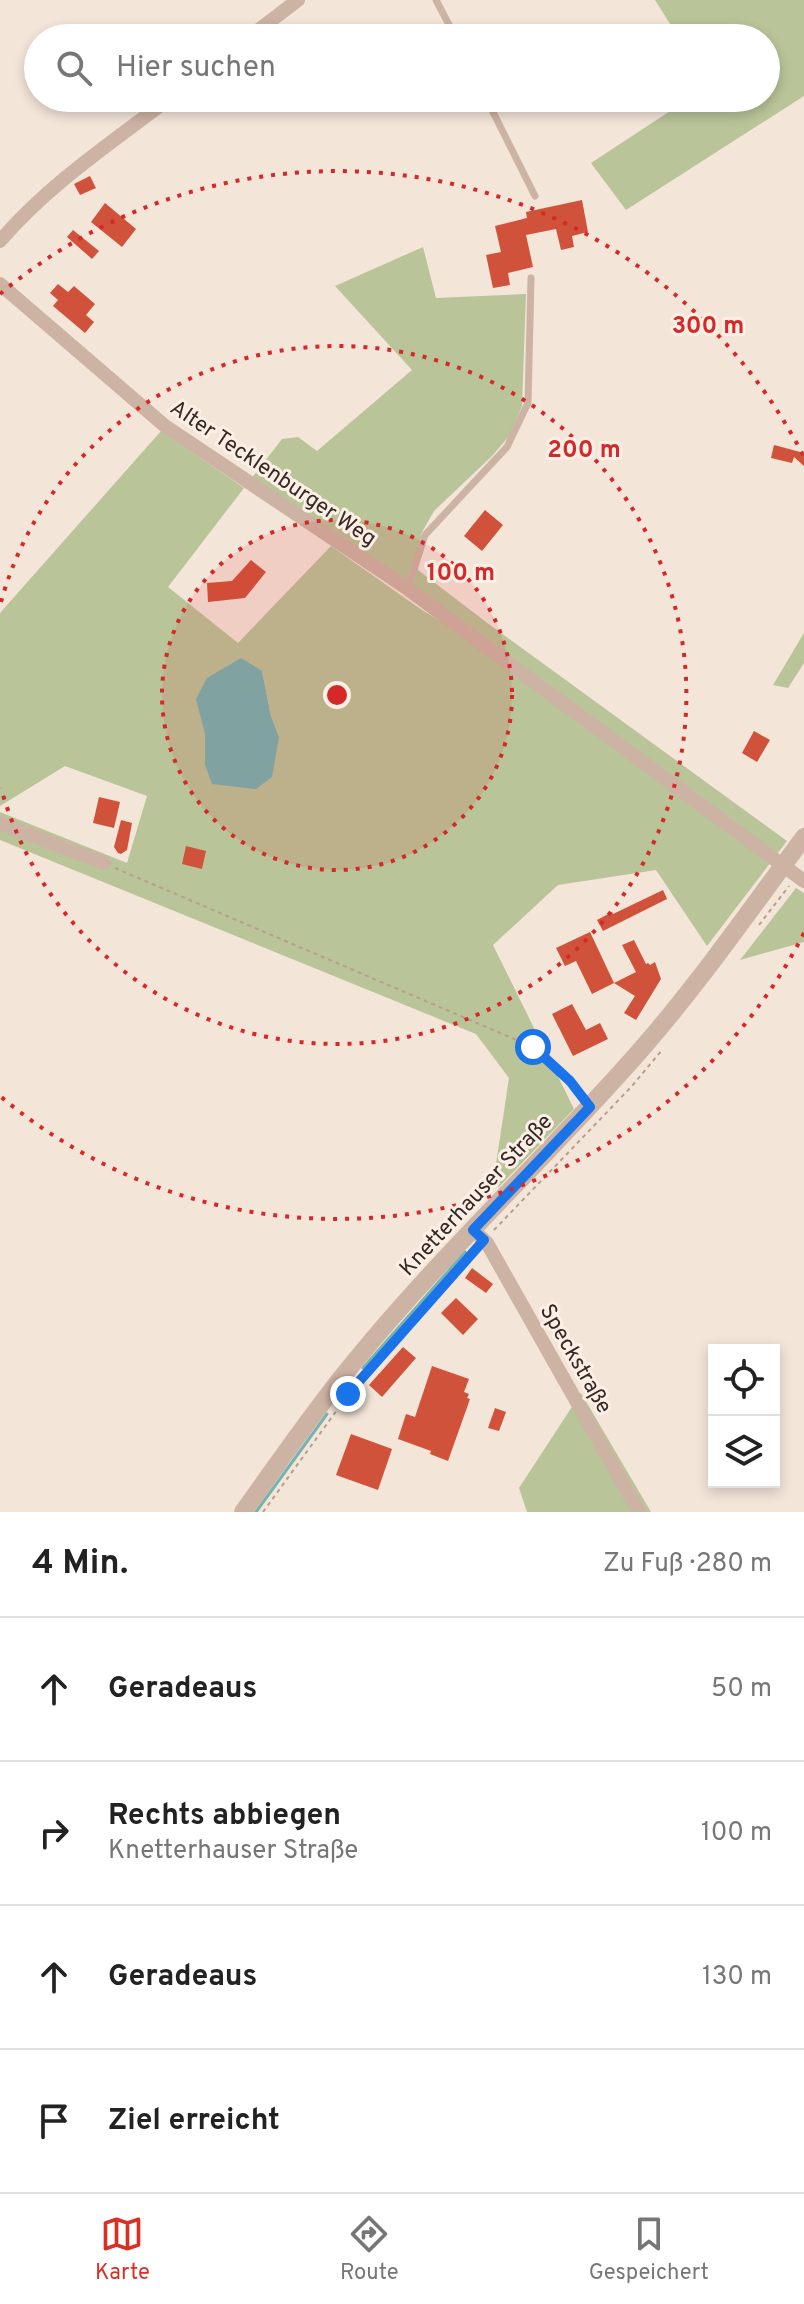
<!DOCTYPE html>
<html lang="de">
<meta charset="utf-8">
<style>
:root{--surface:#fff;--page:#f6f6f6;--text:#222;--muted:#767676;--line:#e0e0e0;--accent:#d93025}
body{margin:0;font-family:Overpass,sans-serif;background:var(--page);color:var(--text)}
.controls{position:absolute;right:24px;bottom:24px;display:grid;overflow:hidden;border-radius:0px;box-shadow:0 4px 12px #0003}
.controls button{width:72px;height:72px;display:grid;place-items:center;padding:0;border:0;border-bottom:2px solid var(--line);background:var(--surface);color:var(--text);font:40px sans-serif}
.stop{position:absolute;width:24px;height:24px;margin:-18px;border:6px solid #1a73e8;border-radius:50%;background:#fff}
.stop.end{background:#1a73e8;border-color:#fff;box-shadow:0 2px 8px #0008}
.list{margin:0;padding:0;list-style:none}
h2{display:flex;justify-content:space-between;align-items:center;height:104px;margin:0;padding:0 32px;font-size:34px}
h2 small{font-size:26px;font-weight:400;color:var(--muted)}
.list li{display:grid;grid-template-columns:52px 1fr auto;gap:24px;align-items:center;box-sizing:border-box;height:144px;padding:0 32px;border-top:2px solid var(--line)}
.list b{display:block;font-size:30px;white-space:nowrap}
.list p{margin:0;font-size:26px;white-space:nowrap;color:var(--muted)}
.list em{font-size:26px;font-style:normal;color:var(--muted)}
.icon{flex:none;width:44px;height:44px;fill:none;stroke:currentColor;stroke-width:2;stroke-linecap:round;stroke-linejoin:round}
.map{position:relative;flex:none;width:804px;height:1512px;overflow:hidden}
.search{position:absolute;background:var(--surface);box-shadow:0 4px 12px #0003;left:24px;right:24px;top:24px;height:88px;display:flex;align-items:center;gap:20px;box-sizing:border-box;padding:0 28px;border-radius:44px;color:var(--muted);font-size:30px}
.sheet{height:680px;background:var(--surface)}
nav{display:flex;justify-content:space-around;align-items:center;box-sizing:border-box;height:112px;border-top:2px solid var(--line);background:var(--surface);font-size:22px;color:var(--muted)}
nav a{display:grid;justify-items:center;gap:4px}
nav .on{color:var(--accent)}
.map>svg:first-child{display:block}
.green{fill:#b9c498;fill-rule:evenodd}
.water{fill:#75b3b1}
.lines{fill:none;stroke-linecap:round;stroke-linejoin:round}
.stream{stroke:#75b3b1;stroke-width:3}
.building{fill:#d1523a}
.path{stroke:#b99d8e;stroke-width:2;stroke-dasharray:4 4;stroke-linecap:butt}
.service{stroke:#cdb3a4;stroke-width:7}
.minor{stroke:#cdb3a4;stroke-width:14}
.tertiary{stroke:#cdb3a4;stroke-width:18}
.route{stroke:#1a73e8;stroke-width:10}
.ring{fill:none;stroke:#d62828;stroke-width:4;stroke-dasharray:4 8}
.labels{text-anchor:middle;stroke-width:6;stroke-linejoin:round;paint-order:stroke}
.street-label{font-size:22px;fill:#372a26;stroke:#fbefe6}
.centre{fill:#d62828;stroke:#fbefe6;stroke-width:4}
.ring-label{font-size:24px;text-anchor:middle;font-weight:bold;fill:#d62828;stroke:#fbefe6;stroke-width:6;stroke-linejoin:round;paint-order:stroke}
</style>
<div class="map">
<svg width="804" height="1512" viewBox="0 0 804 1512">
<rect width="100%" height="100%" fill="#f4e5d9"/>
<g class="green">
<polygon points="655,0 804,0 804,96 626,210 591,163 690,98 766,98 766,38 679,38"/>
<path d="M423 247 436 298 526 294 522 406 510 435 492 456 434 511 421 534 418 570 490 625 787 841 707 946 656 870 558 885 493 945 574 1109 498 1188 496 1164 509 1078 476 1034 0 840V812L127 863 147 796 65 766 0 806V613L161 431 244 488 168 587 238 643 331 546 422 610 442 622 251 479 282 439 298 437 317 451 412 370 335 286ZM262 671 271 716 279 737 205 765V734Z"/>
<polygon points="804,633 804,663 788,688 773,685"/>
<polygon points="796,888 804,893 804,942 740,960"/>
<polygon points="581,1393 651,1512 527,1512 519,1488"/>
</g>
<polygon class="water" points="241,658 262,671 271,716 279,737 272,777 256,789 212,784 205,765 205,734 196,699 207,678"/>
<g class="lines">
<g class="stream">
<polyline points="363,1368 465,1252"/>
<polyline points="256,1512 327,1414"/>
</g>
</g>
<g class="building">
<polygon points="90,176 96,188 80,195 74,184"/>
<polygon points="582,200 588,232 572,236 574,247 561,250 556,229 526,235 533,267 508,273 510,285 493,288 486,255 501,252 495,226 527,218 526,212"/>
<polygon points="105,203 136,229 122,247 91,222"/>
<polygon points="73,230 99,251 92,259 67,237"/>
<polygon points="58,284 68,292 74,286 95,304 86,315 94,322 85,333 53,306 58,300 50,293"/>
<polygon points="774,445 804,453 804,466 794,457 792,463 771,458"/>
<polygon points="485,510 503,525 482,551 464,536"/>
<polygon points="251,560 266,572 245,598 208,602 207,583 232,581"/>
<polygon points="754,731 770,740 757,762 742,753"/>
<polygon points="99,797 120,802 114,828 93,823"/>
<polygon points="121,820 132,823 127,850 121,854 118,853 114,847"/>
<polygon points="186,846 206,851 202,869 182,864"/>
<polygon points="663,890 667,899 603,931 597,920 612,912 613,914"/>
<polygon points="590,932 614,983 592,994 576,961 565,966 556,948"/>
<polygon points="634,940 646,964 648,963 650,965 655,962 661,979 636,1020 624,1013 635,996 614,983 636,972 622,945"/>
<polygon points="572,1004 586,1030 600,1023 608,1039 573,1056 552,1014"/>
<polygon points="472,1268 493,1284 486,1293 465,1278"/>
<polygon points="456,1298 478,1319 463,1335 441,1313"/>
<polygon points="403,1347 416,1358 382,1397 369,1385"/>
<polygon points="432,1366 469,1379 464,1392 469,1394 467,1398 470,1399 448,1461 430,1454 431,1451 398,1439 406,1414 415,1417"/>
<polygon points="495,1408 506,1412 499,1431 488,1428"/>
<polygon points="351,1434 392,1449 378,1490 336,1475"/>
</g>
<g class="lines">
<g class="path">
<polyline points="115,868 533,1047 570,1081 580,1094"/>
<polyline points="759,925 789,886"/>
<polyline points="494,1230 632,1086 662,1050"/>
<polyline points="351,1391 476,1249"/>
<polyline points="263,1512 345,1399"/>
</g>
<g class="service">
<polyline points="436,0 456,38"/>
<polyline points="486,98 535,196"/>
<polyline points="408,588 425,535 507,447 528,403 531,278"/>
</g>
<g class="minor">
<polyline points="248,38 298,0"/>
<path d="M0 241C49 184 111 143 170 98"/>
<polyline points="0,284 165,426 408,589 804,881"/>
<polyline points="0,823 104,863"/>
<polyline points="473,1230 487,1243 639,1512"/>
</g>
<path class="tertiary" d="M243 1512C280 1461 315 1409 355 1361 443 1253 546 1158 638 1053 698 985 750 910 804 837"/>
</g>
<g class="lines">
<polyline class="route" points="348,1394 484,1240 473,1230 590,1107 570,1081 533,1047"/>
</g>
<circle cx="337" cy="695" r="175" fill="#d62828" fill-opacity=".12"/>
<g class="ring">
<circle cx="337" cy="695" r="175"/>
<path d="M1 602A349 349 0 1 1 1 788"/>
<path d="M804 933A524 524 0 0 1 0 1096M0 294A524 524 0 0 1 804 457"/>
</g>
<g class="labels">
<g class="street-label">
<text transform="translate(274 472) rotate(34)" y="8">Alter Tecklenburger Weg</text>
<text transform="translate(475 1194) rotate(-47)" y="8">Knetterhauser Straße</text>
<text transform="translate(577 1358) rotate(60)" y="8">Speckstraße</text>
</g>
</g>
<circle cx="337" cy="695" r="12" class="centre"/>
<g class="ring-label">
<text x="708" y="333">300 m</text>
<text x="584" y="457">200 m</text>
<text x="461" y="580">100 m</text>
</g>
</svg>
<div class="controls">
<button><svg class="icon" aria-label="locate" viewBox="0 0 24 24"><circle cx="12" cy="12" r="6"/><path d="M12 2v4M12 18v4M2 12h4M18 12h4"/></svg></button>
<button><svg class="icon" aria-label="layers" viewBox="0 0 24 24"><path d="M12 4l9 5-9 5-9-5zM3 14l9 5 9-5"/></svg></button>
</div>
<div class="stop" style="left:533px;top:1047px"></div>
<div class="stop end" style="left:348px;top:1394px"></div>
<div class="search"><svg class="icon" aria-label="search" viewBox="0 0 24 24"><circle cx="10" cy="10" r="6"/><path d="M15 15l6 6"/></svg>Hier suchen</div>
</div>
<section class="sheet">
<h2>4 Min.<small>Zu Fuß · 280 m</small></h2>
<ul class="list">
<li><svg class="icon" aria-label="ahead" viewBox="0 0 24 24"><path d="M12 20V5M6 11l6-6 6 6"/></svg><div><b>Geradeaus</b></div><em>50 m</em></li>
<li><svg class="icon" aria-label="right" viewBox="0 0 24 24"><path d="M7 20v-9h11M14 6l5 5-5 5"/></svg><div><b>Rechts abbiegen</b><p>Knetterhauser Straße</p></div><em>100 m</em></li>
<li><svg class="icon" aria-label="ahead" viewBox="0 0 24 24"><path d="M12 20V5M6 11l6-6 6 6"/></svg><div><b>Geradeaus</b></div><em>130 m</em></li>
<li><svg class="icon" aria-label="arrive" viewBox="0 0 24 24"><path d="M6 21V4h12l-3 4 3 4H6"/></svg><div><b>Ziel erreicht</b></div></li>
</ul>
</section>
<nav>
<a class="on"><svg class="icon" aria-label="map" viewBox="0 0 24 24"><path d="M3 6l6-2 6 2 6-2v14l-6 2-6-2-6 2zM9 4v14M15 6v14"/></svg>Karte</a>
<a><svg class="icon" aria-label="directions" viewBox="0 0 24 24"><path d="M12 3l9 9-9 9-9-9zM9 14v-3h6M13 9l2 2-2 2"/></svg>Route</a>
<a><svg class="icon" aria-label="saved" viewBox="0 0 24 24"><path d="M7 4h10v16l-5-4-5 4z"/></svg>Gespeichert</a>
</nav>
